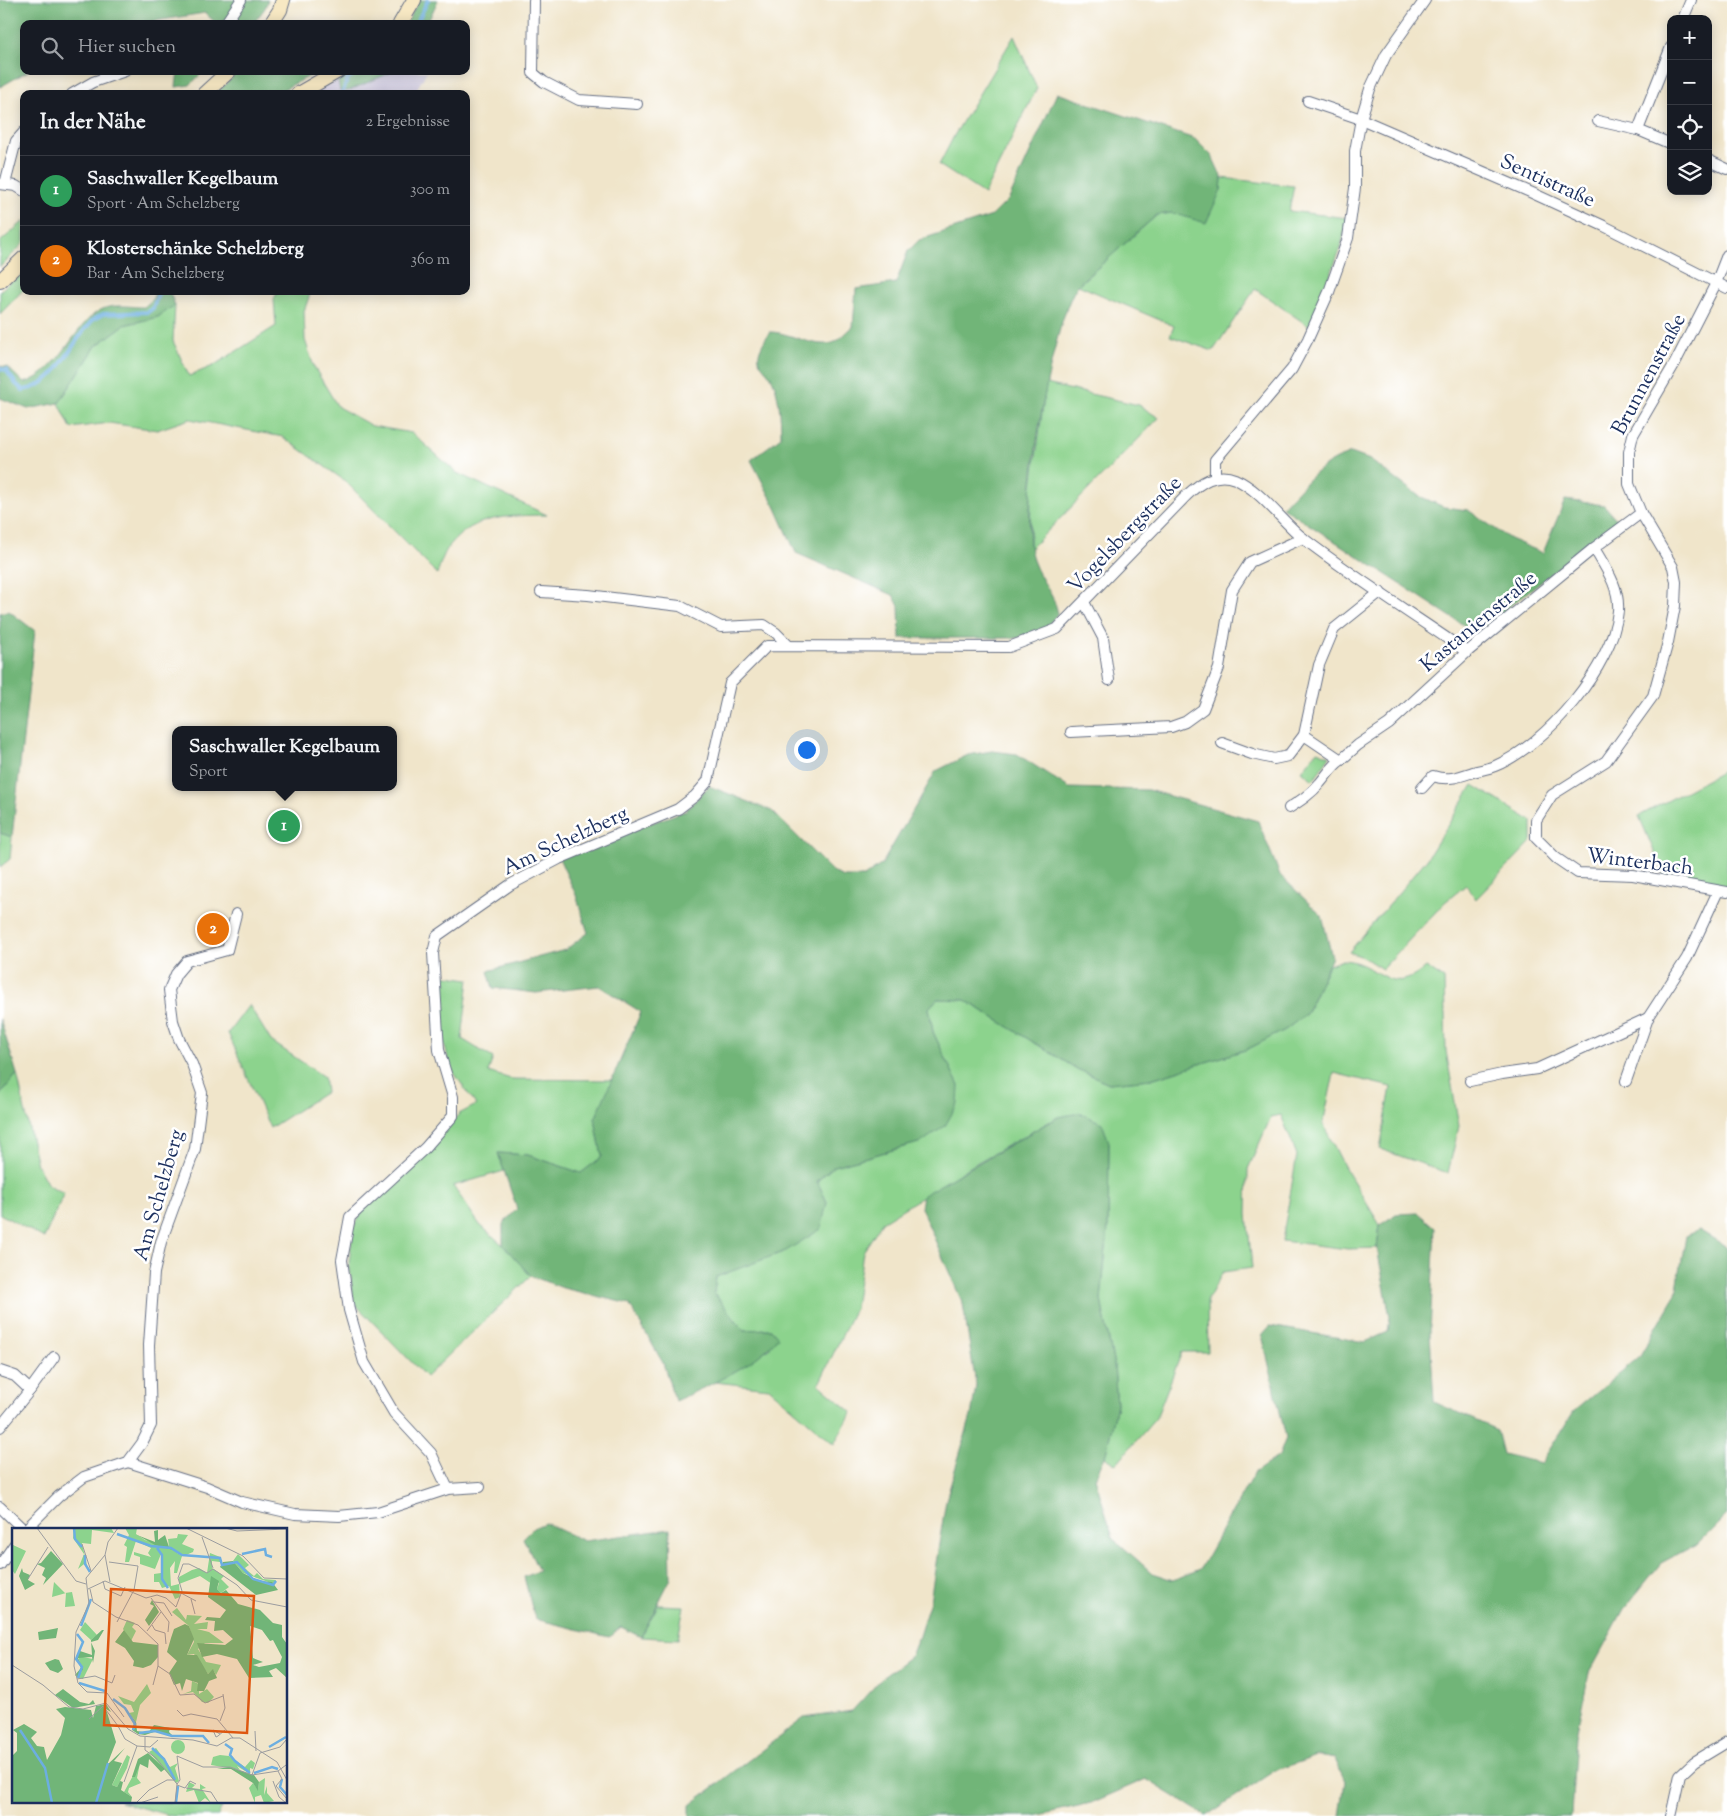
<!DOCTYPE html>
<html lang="de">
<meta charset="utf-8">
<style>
:root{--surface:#171b24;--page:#242831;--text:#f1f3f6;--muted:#9ea1a6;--line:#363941;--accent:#c8321e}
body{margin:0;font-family:"Sorts Mill Goudy",serif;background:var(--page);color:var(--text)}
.controls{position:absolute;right:15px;top:15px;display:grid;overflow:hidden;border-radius:10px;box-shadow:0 2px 12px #0003}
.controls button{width:45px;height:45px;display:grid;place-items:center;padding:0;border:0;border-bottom:1px solid var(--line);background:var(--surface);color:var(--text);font:25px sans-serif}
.you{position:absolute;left:806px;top:749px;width:18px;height:18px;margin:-12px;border:4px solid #fff;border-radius:50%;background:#1a73e8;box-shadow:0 0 0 8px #1a73e833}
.badge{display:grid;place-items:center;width:32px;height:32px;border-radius:50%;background:var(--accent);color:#fff;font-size:16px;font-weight:700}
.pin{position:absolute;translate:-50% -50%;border:2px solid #fff;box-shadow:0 1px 5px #0006}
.popup{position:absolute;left:172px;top:726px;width:225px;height:65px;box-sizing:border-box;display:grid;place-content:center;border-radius:10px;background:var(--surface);filter:drop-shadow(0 1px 4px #0005);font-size:16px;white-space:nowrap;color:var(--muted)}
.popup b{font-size:19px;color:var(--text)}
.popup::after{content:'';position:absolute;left:50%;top:100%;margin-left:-10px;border:10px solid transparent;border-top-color:var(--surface)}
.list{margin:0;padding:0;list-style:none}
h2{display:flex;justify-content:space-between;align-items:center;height:65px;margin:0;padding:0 20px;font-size:21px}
h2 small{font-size:16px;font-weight:400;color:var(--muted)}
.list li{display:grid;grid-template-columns:32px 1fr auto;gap:15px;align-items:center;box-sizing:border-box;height:70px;padding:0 20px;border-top:1px solid var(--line)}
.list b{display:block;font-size:19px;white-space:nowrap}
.list p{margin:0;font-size:16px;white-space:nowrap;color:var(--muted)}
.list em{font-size:16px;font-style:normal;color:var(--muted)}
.icon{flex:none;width:28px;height:28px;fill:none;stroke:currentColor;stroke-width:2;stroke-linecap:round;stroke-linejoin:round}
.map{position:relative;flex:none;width:1727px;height:1816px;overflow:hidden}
.search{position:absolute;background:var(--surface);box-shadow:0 2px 12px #0003;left:20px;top:20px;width:450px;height:55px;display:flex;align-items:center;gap:12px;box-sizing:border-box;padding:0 18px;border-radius:10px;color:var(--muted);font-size:19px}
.panel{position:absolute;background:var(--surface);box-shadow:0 2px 12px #0003;left:20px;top:90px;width:450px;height:205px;border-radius:10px}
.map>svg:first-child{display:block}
.industrial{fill:#c6c0da}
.green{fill:#8cd38d;stroke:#548176}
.forest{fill:#71b578;stroke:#46726b}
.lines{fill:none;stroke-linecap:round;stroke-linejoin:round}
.stream{stroke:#6caee1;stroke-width:4}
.minor-casing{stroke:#666f84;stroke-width:12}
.secondary-casing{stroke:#666f84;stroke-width:16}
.minor{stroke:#fff;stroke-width:10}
.secondary{stroke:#f7e8c3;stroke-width:14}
.labels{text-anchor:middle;stroke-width:5;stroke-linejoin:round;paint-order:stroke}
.street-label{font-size:21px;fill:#1b2f5e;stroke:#fff}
.inset-river{fill:none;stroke:#6caee1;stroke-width:2.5}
.inset-road{fill:none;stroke:#9b9c9f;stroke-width:1}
.view{fill:#de5710;fill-opacity:0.15;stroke:#de5710;stroke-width:2.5}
.inset-edge{fill:none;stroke:#1b2f5e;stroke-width:2.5}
</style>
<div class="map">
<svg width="1727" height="1816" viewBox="0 0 1727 1816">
<rect width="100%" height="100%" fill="#fff"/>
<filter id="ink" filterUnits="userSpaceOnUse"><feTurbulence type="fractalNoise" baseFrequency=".02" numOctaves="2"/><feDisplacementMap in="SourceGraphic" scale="10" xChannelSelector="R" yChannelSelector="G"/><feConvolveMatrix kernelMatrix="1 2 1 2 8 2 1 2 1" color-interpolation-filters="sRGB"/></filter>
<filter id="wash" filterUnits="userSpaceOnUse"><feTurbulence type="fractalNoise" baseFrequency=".0096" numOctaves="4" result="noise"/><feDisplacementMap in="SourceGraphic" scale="20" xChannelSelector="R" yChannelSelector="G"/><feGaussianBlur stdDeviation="1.12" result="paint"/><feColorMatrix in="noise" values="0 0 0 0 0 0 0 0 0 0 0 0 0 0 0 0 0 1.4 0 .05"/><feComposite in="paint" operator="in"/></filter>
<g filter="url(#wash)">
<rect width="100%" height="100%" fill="#f0e5ca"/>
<polygon class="industrial" points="394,71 427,71 414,94 307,94 338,81 340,91 348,91"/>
<g class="green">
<polygon points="1014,36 1037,88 984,194 939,165 955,134"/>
<polygon points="1222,178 1294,186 1289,211 1348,218 1340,250 1310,327 1255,289 1213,351 1170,336 1174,326 1078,285 1157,215 1172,213 1221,190"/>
<polygon points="24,221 24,243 0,267 0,242"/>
<polygon points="24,269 24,289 0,314 0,291"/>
<path d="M278 291H311L304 311 305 340 314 367 338 407 372 426 412 433 457 473 547 515C511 516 475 514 450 545 444 552 440 565 437 574L345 481 283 437 190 419 157 430 109 423 71 428 59 403 96 346 124 325 158 317 175 305 173 341 189 376 213 366 276 326 274 299Z"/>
<polygon points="1046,384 1139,405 1159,418 1030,549 1031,493"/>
<polygon points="1317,751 1330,756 1313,780 1302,771"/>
<polygon points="1727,769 1727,890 1664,875 1639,816"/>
<polygon points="1473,785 1532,821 1532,841 1476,899 1466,885 1445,902 1382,969 1363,957 1349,952 1426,860"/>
<polygon points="0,833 12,837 10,859 0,867"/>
<path d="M1343 960C1379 962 1389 1000 1426 967L1444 979 1446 1051 1459 1126 1448 1173 1380 1149 1391 1087 1334 1073 1323 1124 1344 1166 1380 1225 1377 1248 1348 1249 1282 1241 1297 1155 1281 1115 1271 1117 1248 1169 1247 1214 1252 1268 1223 1272 1207 1301 1208 1352H1182L1156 1418 1116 1464 1105 1457 1117 1405 1114 1366 1101 1300 1108 1227 1109 1142 1058 1117 978 1162 882 1222 863 1252 855 1308 819 1384 852 1412 834 1444 769 1388 715 1382 770 1348 771 1329 744 1330 740 1326 714 1293 716 1277 726 1273 827 1202 817 1181 834 1166 922 1142 959 1086 933 1032 929 1008 937 999 965 1000 1077 1069 1109 1083 1151 1079 1248 1049 1285 1030 1306 1014 1329 965Z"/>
<polygon points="441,975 469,979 462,1039 493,1058 488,1072 511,1079 613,1080 595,1119 602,1157 581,1173 528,1155 498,1153 504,1171 453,1186 480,1225 503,1245 531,1276 426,1377 354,1303 349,1262 353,1230 362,1211 425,1153 459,1114 476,1105 450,1067 444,1042"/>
<polygon points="249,1005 271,1041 324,1077 326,1092 270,1128 228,1033"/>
<polygon points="17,1074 37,1165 48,1185 64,1193 44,1238 0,1214 0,1095"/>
<polygon points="658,1605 684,1606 678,1639 641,1637"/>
<polygon points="120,1802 224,1802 218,1816 172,1816"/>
</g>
<g class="forest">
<polygon points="0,0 268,0 265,8 253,24 217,24 205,13 136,24 24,24 24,71 28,71 0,87"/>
<polygon points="419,0 438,0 427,24 406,24"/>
<polygon points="178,71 204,71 190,85 176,87"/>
<polygon points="239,71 320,71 274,94 215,94"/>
<polygon points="353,71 394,71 348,91 340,91 338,81"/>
<path d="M1057 93 1195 139 1212 156 1222 178 1221 190 1206 223 1172 213 1157 215C1138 231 1120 248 1101 265 1094 271 1084 278 1078 285 1051 322 1022 506 1031 552 1035 575 1053 590 1058 613L1046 628 1018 638H900L899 606 893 595 796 553 776 508 751 460 781 437C781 422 780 405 776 390 770 361 744 370 770 332 791 332 816 350 835 342 841 339 847 331 853 327L856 289 896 283 908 251 919 240 992 216 1009 199Z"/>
<path d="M156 291H169L175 305 158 317 124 325 96 346 59 403 28 409 0 398V366L7 367 24 383C61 373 77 317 105 308 116 304 132 307 144 307L152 300Z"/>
<path d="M1351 453 1370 460 1419 496 1444 507 1468 510 1510 539 1543 553 1565 500 1604 505 1618 521 1483 627 1468 628 1282 507C1306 482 1318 465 1351 453Z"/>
<polygon points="9,611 35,631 12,837 0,833 0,613"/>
<path d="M992 751 1017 754 1069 788 1148 790 1258 821 1280 875 1322 916 1332 957 1306 1014 1285 1030 1248 1049 1151 1079 1109 1083 1077 1069 965 1000 937 999 929 1008 933 1032 959 1086 958 1103 945 1126 922 1142 834 1166 817 1181 827 1202 821 1229 786 1251 716 1277 714 1293 740 1326 744 1330 771 1329 778 1337C759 1364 705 1387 675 1401L663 1363 629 1304 563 1288 531 1276 503 1245V1224L517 1209 498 1153 528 1155 581 1173 602 1157 595 1119 641 1012 599 986 536 993 493 988 488 971 565 950 588 933 576 895 558 856 685 811 709 786 772 811 834 873 844 877H864L882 864 936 771 968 755Z"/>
<polygon points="0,1019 17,1074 0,1095"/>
<polygon points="1080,1113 1102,1123 1109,1142 1108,1227 1101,1300 1114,1366 1117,1405 1105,1457 1095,1478 1113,1538 1152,1573 1173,1580 1200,1569 1254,1473 1279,1456 1286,1438 1262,1335 1270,1326 1365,1342 1388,1332 1390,1317 1377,1248 1380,1225 1396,1214 1418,1213 1435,1228 1430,1333 1434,1402 1497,1430 1503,1454 1541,1463 1574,1411 1639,1357 1676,1294 1686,1236 1699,1230 1727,1247 1727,1515 1699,1543 1661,1563 1624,1609 1589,1673 1576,1735 1571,1816 1340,1816 1345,1781 1335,1759 1317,1756 1274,1771 1206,1816 1146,1779 1091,1803 1035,1816 690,1816 690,1805 804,1718 852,1711 883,1677 911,1656 919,1636 930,1601 946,1500 971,1416 976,1385 963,1304 921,1208 923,1195 1058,1117"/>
<polygon points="545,1523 584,1541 670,1529 671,1578 641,1637 621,1627 609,1637 535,1619 524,1577 539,1571 523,1538 533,1528"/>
</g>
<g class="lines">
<g class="stream">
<polyline points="416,24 428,0"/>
<polyline points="342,94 348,78 359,71"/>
<path d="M0 369 6 370 16 384 23 390C59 386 70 341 94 319L103 314 148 312 153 308 159 291"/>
</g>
</g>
</g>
<g filter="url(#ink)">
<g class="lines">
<defs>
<g id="minor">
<polyline points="534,0 533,73 544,82 579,100 637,104"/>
<polyline points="1683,19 1691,0"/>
<polyline points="225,24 241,0"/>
<polyline points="1671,47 1638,130 1671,144"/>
<polyline points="72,94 93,82 125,71"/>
<polyline points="1308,101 1361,119 1530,192 1604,226 1727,288"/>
<polyline points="1598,121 1638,130"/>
<polyline points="1708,160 1727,169"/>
<polyline points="0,184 16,186 24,191"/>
<polyline points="5,184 16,141 24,132"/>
<polyline points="1727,255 1716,283 1675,363 1633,435 1629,452 1629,484 1641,513 1673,567 1676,582 1675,606 1668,642 1653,696 1606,761 1552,795 1536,820 1536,838 1556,858 1578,873 1633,875 1727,892"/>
<polyline points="1215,477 1215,460 1292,369 1308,339 1329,292 1348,238 1355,188 1355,151 1361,119 1370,89 1386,55 1425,0"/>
<polyline points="541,592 588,595 680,606 721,627 764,625 776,633 789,646"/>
<polyline points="1084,602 1103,638 1109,680"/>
<polyline points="1071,732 1171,727 1185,722 1203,709 1219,668 1232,590 1250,562 1303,538"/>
<polyline points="1304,735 1341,760 1358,745 1389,724 1467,652 1594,548 1641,513"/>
<polyline points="1222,743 1252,754 1274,759 1288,756 1304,735 1319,665 1334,629 1380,592"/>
<path d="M1422 788 1433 776C1448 781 1458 777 1473 772 1480 770 1488 769 1495 766 1546 745 1613 666 1618 611 1620 587 1605 567 1594 548"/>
<path d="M1289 808C1300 801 1311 794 1320 783 1327 775 1332 766 1341 760"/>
<polyline points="1470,1081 1502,1074 1537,1069 1648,1018"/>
<polyline points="1626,1081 1648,1018 1687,958 1718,891"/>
<polyline points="0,1371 15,1376 30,1390 0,1427"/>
<polyline points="30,1390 54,1357"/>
<polyline points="128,1462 207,1487 242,1502 295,1514 339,1516 378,1512 448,1489 480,1487"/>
<path d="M448 1489 431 1453 394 1413 364 1362 349 1310 342 1260 350 1217 425 1148 453 1116V1097L439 1050 433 953 437 936 510 885 559 859 678 809 695 796 708 781 730 683 767 646 1009 647 1057 629 1187 495C1200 483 1216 471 1235 479 1262 491 1281 521 1304 539 1356 579 1412 614 1467 652"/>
<polyline points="0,1507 24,1530"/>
<polyline points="25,1530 59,1496 84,1477 128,1462 142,1443 151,1425 149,1345 154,1273 161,1242 195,1149 202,1093 192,1064 179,1039 173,1021 169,990 176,974 187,961 227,950 236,914"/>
<polyline points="0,1565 14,1545"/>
<polyline points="1671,1816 1680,1775 1694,1762 1727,1742"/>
</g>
<g id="secondary">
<polyline points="271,24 280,10 283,0"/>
<polyline points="400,24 414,0"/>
<polyline points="204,94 229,71"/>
<polyline points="298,94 338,71"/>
<polyline points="0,281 24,258"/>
</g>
</defs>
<use href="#minor" class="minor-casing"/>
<use href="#secondary" class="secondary-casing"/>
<use href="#minor" class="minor"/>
<use href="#secondary" class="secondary"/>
</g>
</g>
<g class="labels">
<g class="street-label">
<text transform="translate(1548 180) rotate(24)" y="7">Sentistraße</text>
<text transform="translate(1648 374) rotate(-62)" y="7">Brunnenstraße</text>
<text transform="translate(1124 534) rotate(-46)" y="7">Vogelsbergstraße</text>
<text transform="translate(1478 621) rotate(-40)" y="7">Kastanienstraße</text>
<text transform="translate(565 840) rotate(-25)" y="7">Am Schelzberg</text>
<text transform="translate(1640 861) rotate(7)" y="7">Winterbach</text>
<text transform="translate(158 1195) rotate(-74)" y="7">Am Schelzberg</text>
</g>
</g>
<g transform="translate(12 1528)">
<rect width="275" height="275" fill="#f0e5ca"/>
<path d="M62 0H99L102 5 80 2 79 16 70 15 75 38 72 36 66 41 72 26 61 10ZM113 0H125L124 6 133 12 161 21 157 19 156 11 165 10 166 6 176 7 170 16 182 21 181 24 174 27 165 25 170 28 165 45H162L163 33 158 40 159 58 167 56 168 69 163 71 157 58 150 60 147 54H142V46L149 45V26L143 41 128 36V29L122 27V24L139 29 136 25 139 20 124 13 117 34H113L115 19 112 17 117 7ZM1 17 14 23 3 46 0 42ZM198 25 208 29V34L200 33V40L212 48 209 51 217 59 209 65 205 61 207 55 199 52 200 56 188 48 167 56V49L180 42 187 40 195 45ZM226 26 237 37 233 40 236 43 242 48 245 45 251 51 264 52 262 56 231 45 221 33ZM42 54 53 65 60 64 63 78 53 79 54 65 40 69ZM165 80 174 92 175 87 190 88 182 96 196 94 195 101H185L197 104 212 115H193L186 121 194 134 209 137 204 147 201 142 196 146 182 126 175 127 182 114 177 98 160 84ZM115 92 123 95 120 99 124 103 119 113 111 101ZM73 94 85 107 79 112 68 102ZM66 128 81 131 71 151 66 150 70 143ZM180 153 187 156V166L195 161 202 169 196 175 190 174 181 164 171 166 179 163ZM135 156 139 165 128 177 124 194 117 185 122 184 119 177 112 176 106 168 122 174ZM159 219a7 7 0 1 1 14 0a7 7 0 1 1-14 0ZM144 220 158 239 166 235 163 240 167 253 164 255 137 224ZM115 227 118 229 115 240 105 259 100 257ZM208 227 217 228 233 239 239 232 243 235 241 241 238 240V246L225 238 228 242 199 237 201 229ZM128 235 125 250 129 255 117 260 116 264 120 269 112 264ZM253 250 252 267 255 258V265L262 273 252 275 249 267 243 269V275L237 260 241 255 246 262 247 254ZM177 254 183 257 180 260 188 261V256L194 260 190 261 199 275 193 270 187 275 182 262 174 264Z" fill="#8cd38d"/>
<path d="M146 2V12L153 7 157 19 161 22 143 17 125 7 143 14 142 3ZM39 23 51 36 31 57 34 50 30 47 33 40 25 36 29 35ZM221 33 231 45 247 53 260 54 266 62 244 67 208 39 211 34ZM10 40 11 44 18 47 16 52 23 56 13 62 7 48ZM199 48 207 53 205 61 209 65 214 62 226 76 248 82 261 95 270 97V109L275 116V150L264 140 257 143 261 149 237 150 225 131 205 126 190 129 185 115 213 117 221 111 211 102 202 103 203 93 193 92 195 89 208 90 214 82 196 69ZM238 98 250 102 258 113 261 112 270 129 268 135 247 139 241 137 251 134 241 130ZM140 72 147 84 137 98 133 92 142 78 138 76ZM173 96 177 98 182 111 175 127H185L196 146 201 141 205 150 197 153 192 163H185L186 155 174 151 170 163 168 155 162 157 157 145 165 133 155 124 159 110 162 101ZM46 100 44 110 27 112 26 104ZM90 102H92L86 112 79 114 83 123 81 135 80 129 66 130 71 141 66 150 63 147 69 140 64 129 68 123 80 127 79 112ZM112 102 121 114 146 117V129L139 137 131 140 121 138 122 133 113 120 103 114ZM43 131 47 132 51 141 46 145 38 142 33 135ZM51 161 68 174 77 176 81 172 83 176 61 180 43 167ZM94 176 99 184 94 181 104 214 95 237 113 220 102 233 110 235 100 257 105 259 108 253 111 254 109 262 120 269 119 275H0V228L5 223V205L1 202 12 196 25 204 19 210 25 218 32 219 35 232 49 207 53 190 44 181 53 179 79 182 81 190 84 178ZM117 185 124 194 125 203 136 205 142 197 158 200 157 204 162 209 145 203 133 207 126 206 120 202 122 196ZM136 225 153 241 149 244 137 231 136 240 128 236 123 249H120L126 231ZM217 239 242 247 247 254 246 263 241 255 219 241H205Z" fill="#71b578" fill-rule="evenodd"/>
<path class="inset-river" d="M62 0 63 11 70 19M105 6 139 18 159 20 170 27 208 30 210 37 225 34 241 51 261 57 264 53M145 20 150 27V51L156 60M230 26 253 21 254 27 260 29M73 27V36L78 44M69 98 79 71M65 106 71 114 64 131 70 139 66 150M67 155 93 163M101 171 113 180 123 196 121 202M8 202 33 240 40 275M127 205 143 203 160 208H191L197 215M213 216 220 221 218 227 223 233 238 245M257 219 274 209M140 220 152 231 163 252M242 245 260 239 266 241M270 251 268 259 275 267M164 274 166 258M84 275 96 235"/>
<path class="inset-road" d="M25 0 64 53 74 56M106 0 96 14 93 27 74 50 77 76 64 104 62 138 66 155 75 164 95 165 112 189M174 0 231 28 252 50 275 51M213 0 225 3 275 1M190 9 201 40M70 16 79 43M93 27 98 54M97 34 126 38 122 62 105 94M201 41 225 57 239 72 275 79M16 51 36 19M91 53 93 61 109 68 113 59M76 61 93 53 134 70 145 67 154 70 164 79 170 63 166 50 171 36H177L195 45 201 41M78 61 81 74 104 89 126 97 146 116V138L141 157M169 65 184 73M139 70 157 94 156 104M179 71 183 86M142 74 152 75 160 88M140 97 143 102 153 105 154 116M135 103 149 84M0 137 31 157 57 179 71 181 94 175 116 201 128 208 181 212 205 218 219 210H228L265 234 275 252M146 138 158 146 168 167 182 166 193 175 211 168M65 151 83 148 100 155 103 147M165 182 171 188 179 186 205 191 221 210M77 191 91 178 106 198M208 193 213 180 211 166M106 198 113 211 125 218 138 219 146 212M243 203 244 223M208 206 201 202 204 209 206 208 213 202M133 209V222L144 230 165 256 163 275M266 243 270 251 264 258 275 271M240 247 248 225 268 219 275 211M261 253 267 269 274 275M112 254 125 218M165 256 168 252 165 228 191 239H218L240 247 266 243 274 237M165 257 173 260 178 253 184 256M174 260 199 264 206 275M124 275 137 262 155 252H163M128 275 146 269"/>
<path class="view" d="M99 61 242 68 235 205 92 197Z"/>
<rect width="275" height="275" class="inset-edge"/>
</g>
</svg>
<div class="controls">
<button>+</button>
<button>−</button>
<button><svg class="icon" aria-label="locate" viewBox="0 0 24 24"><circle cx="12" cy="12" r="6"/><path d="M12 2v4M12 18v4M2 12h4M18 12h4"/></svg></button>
<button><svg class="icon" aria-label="layers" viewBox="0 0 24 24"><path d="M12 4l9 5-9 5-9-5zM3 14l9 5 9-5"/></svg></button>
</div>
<div class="you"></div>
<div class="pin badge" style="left:284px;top:826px;background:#2e9e5b">1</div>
<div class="popup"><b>Saschwaller Kegelbaum</b>Sport</div>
<div class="pin badge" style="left:213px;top:929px;background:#e8710a">2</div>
<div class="search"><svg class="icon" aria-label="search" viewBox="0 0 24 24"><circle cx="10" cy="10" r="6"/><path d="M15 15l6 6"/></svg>Hier suchen</div>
<section class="panel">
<h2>In der Nähe<small>2 Ergebnisse</small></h2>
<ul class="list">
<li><span class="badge" style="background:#2e9e5b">1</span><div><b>Saschwaller Kegelbaum</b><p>Sport · Am Schelzberg</p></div><em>300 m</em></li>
<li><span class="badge" style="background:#e8710a">2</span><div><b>Klosterschänke Schelzberg</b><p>Bar · Am Schelzberg</p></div><em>360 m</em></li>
</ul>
</section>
</div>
